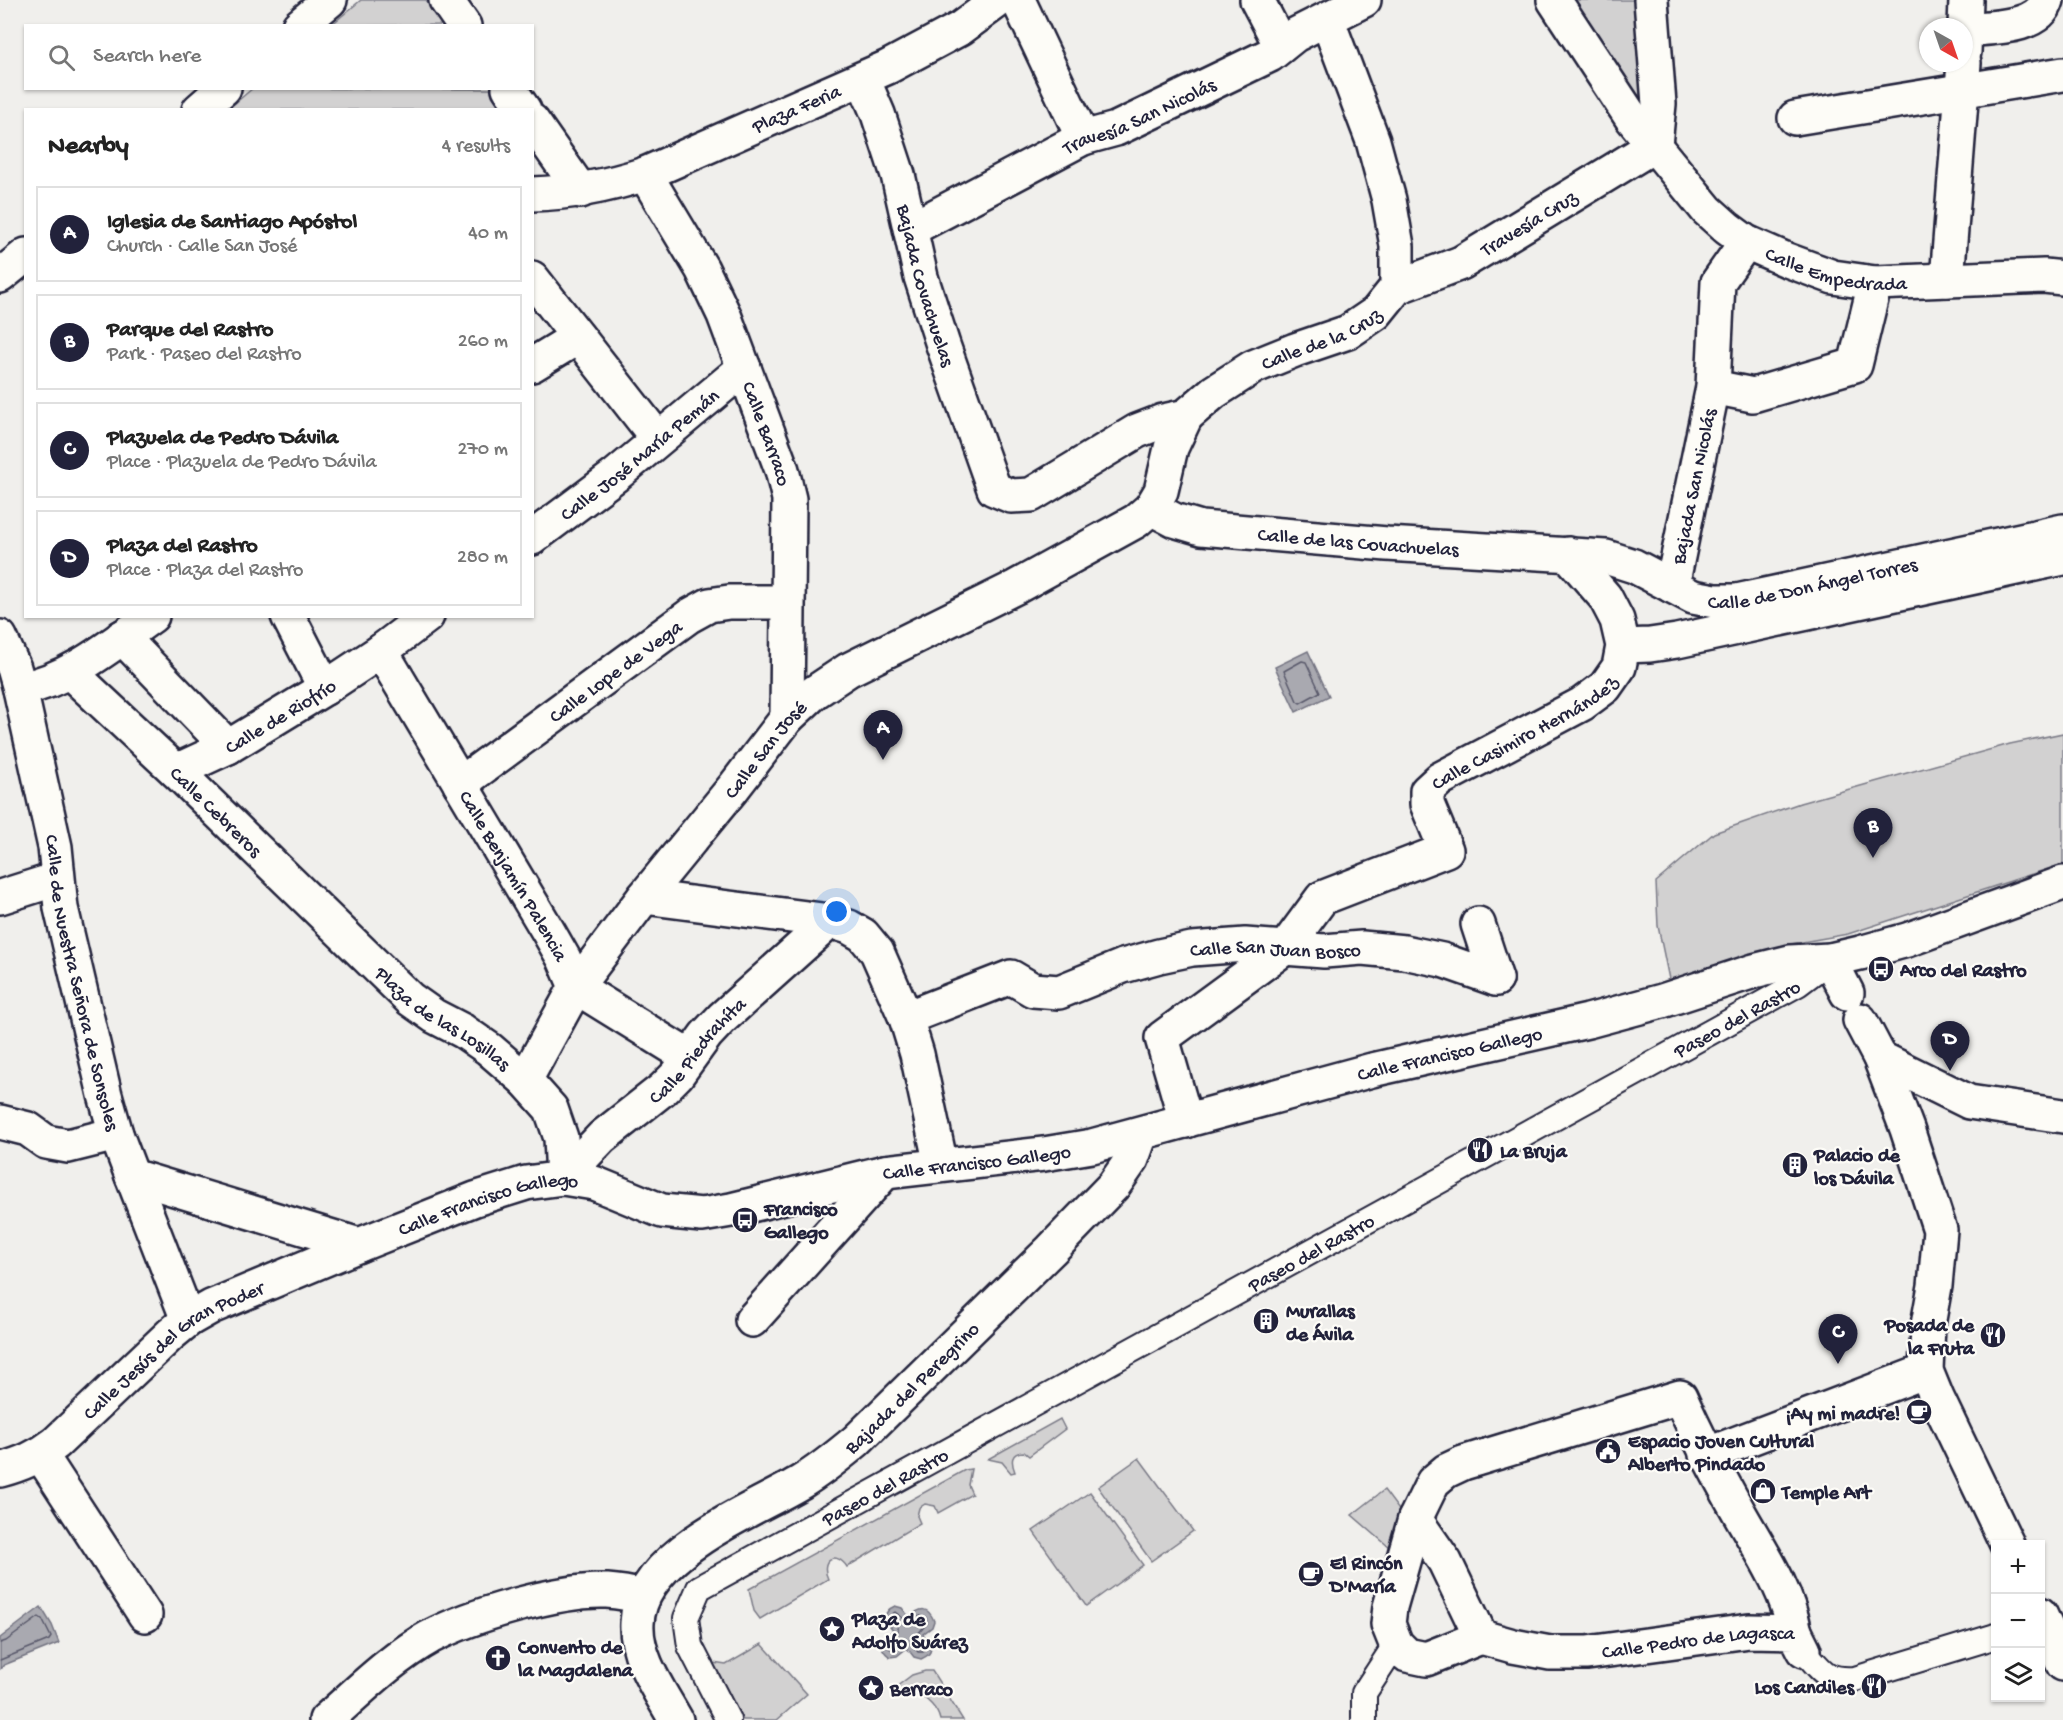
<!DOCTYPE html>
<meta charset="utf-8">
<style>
:root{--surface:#fff;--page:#f2f2f2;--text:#222;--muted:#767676;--line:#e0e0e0;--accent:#22223b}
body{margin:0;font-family:"Gochi Hand",sans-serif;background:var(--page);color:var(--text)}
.controls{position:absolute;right:18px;bottom:18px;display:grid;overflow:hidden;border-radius:0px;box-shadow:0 2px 4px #0004}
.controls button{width:54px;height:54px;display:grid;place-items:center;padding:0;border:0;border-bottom:2px solid var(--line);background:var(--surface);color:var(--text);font:30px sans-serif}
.compass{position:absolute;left:1919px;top:18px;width:54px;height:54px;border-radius:50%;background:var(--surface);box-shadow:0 2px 4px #0004;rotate:140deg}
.you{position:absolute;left:837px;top:912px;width:21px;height:21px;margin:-15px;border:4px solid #fff;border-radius:50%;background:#1a73e8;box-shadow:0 0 0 9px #1a73e833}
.badge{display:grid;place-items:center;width:39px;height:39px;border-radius:50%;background:var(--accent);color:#fff;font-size:20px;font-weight:700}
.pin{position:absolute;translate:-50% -50px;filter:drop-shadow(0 2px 3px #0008)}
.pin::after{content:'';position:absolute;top:32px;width:21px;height:18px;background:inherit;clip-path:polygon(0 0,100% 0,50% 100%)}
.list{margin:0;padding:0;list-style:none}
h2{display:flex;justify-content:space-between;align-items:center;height:78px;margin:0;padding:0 24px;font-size:26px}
h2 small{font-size:20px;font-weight:400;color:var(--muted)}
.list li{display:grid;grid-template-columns:39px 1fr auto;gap:18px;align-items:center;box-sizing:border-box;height:96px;margin:0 12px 12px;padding:0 12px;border:2px solid var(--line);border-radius:0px}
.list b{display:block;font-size:22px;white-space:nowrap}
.list p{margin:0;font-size:20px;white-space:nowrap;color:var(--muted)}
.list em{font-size:20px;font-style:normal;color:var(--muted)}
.icon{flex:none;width:33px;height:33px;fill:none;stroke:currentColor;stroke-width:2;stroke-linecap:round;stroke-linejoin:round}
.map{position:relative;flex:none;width:2063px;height:1720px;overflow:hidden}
.search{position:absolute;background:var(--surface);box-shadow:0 2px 4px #0004;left:24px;top:24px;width:510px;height:66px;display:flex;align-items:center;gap:15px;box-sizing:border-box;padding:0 21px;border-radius:0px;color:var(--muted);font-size:22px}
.panel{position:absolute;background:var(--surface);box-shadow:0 2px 4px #0004;left:24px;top:108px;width:510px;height:510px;border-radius:0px}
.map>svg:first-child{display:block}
.green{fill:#d2d1d1;stroke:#7a7a86;stroke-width:1.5}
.water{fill:#a9a9b0;stroke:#737381;stroke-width:1.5}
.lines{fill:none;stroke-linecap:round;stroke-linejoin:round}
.shore{stroke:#58586a;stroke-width:1.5}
.pedestrian-casing{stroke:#22223b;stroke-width:28}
.minor-casing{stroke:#22223b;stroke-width:38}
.tertiary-casing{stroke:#22223b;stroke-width:38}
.pedestrian{stroke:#fdfcf7;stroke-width:24}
.minor{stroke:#fdfcf7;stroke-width:33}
.tertiary{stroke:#fdfcf7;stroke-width:33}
.labels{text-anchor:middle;stroke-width:4.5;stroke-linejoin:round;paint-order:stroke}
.street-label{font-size:20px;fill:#22223b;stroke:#fdfcf7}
.poi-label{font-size:20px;font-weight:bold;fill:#22223b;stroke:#fdfcf7;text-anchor:start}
</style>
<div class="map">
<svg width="2063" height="1720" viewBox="0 0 2063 1720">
<rect width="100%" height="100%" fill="#f0efec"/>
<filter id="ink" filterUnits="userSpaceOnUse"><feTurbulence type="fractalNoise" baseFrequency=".0167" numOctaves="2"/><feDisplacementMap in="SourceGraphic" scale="12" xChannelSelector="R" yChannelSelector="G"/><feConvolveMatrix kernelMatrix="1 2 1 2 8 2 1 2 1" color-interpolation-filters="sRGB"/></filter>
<g filter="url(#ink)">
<g class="green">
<polygon points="361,0 426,0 446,25 330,26"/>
<polygon points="1570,0 1638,0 1644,117"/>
<polygon points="253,88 493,89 509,110 227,110"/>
<polygon points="2063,733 2063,864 1848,934 1791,944 1670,984 1658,926 1656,882 1714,833 1800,803 2010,744"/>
<path d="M1060 1419 1065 1429 1029 1456 1024 1452C1010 1452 1011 1462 1015 1472L1011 1473 1002 1462 988 1459Z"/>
<polygon points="1139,1458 1193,1531 1151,1561 1098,1487"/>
<path d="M971 1469 968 1485 972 1494 938 1513 935 1506 925 1504 919 1508 917 1516 920 1523 847 1567C836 1550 819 1559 828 1579L760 1619 754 1611 749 1589 965 1470Z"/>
<polygon points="1384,1490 1402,1514 1389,1547 1352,1515"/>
<polygon points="1090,1492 1143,1565 1086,1606 1033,1531"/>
<polygon points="762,1644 807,1694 777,1720 743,1720 713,1663 726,1665"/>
<path d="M925 1671H932L963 1720H940C938 1710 927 1697 917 1695 910 1693 903 1694 897 1691L896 1687 912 1675Z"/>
</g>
<g class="water">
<polygon points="1308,651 1329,696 1296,712 1275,667"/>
<path d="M895 1606 902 1608 909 1617C921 1607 928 1606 934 1621L932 1627 923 1634C931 1645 936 1653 921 1659L914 1657 907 1648 897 1656 890 1657C876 1647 883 1639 893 1630 885 1620 881 1612 895 1606Z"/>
<polygon points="41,1607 52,1625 59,1643 4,1665 0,1669 0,1638"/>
</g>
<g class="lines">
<g class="shore">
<polygon points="1302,661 1306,662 1320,692 1300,703 1297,701 1284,671"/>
<polygon points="895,1612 908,1622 913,1622 920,1616 926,1618 927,1623 918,1634 925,1646 923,1652 918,1652 912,1644 907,1642 894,1650 889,1648 888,1643 898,1631 898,1627 891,1618 892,1614"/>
<polyline points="0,1643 6,1641 39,1617 42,1619 51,1637 49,1640 0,1660"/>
</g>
<defs>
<g id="pedestrian">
<path d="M1805 1652C1823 1672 1826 1681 1855 1679L1996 1636"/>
<path id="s1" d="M728 1720 690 1646 686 1618 699 1588 1798 984 1830 960"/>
<polyline points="1364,1720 1364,1693 1396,1644"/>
</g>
<g id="minor">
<polyline points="446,0 464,26"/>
<polyline points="1018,0 1083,138"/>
<polyline points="1257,0 1281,46"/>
<path id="s2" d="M1554 0 1631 117 1707 210 1727 228 1746 242 1787 260 1833 277 1875 283 2044 276 2063 278"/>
<polyline points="1651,0 1659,104 1655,145"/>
<path d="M1965 30C1990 27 2039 29 2047 0"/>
<polyline points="1964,52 1966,0"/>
<path id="s3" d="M863 79 878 114 898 175 921 277 943 345 994 489 1011 496 1031 495 1137 431 1163 421 1186 416 1214 392 1253 367 1295 350 1348 332 1376 313 1397 287V246L1389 200 1373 141 1327 19"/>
<polyline points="509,88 524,110"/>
<polyline points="1795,118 2063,74"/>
<polyline points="532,121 581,191"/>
<path id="s4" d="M645 174 702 269 724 315 782 470 789 499 787 718"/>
<path id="s5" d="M532 194C572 193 608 186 645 174L888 67 961 28 999 0"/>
<path id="s6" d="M911 229 1083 138 1116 129 1270 55 1295 35 1364 0"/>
<polyline points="532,278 658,439"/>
<polyline points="1947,280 1964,63"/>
<path id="s7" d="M1397 287 1461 263 1655 145"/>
<polyline points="532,365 578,337"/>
<polyline points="1713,387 1753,395 1855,365 1875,283"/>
<path id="s8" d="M1151 508 1174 520 1201 528 1387 544 1606 557 1634 566 1693 597 1715 601H1737L2063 531"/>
<path id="s9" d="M532 538 616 475 744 368"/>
<path id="s10" d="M1672 586 1713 387 1718 282 1746 242"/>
<polyline points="288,616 325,688"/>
<polyline points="122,637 228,747"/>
<polyline points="1623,646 1650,645 1677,641 2063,558"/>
<path id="s11" d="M381 651 548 931 564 959 576 987 689 1057"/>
<path id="s12" d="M70 672 176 771 410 999 434 1016 463 1031 489 1049 525 1080 551 1109 561 1138 563 1178"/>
<path d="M20 689C70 680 111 645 152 616"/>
<path id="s13" d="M176 771 228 747 325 688 381 651 427 616"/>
<path id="s14" d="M460 784 689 616 709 605 729 602H787"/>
<polyline points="0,897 57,879"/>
<polyline points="644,897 830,921 849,927 863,935 877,952 906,1018 917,1054 941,1165"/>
<polyline points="1478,924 1496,979"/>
<polyline points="1830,960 1847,993"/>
<path id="s15" d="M906 1018 1011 977 1033 990 1059 992 1123 966 1159 956 1192 949 1245 945 1324 951 1362 948 1404 952 1442 960 1496 979"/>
<polyline points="1860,1020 1880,1058 1907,1129 1940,1230 1935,1286 1928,1325 1926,1371 1937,1398 2007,1544"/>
<polyline points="1880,1058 1969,1102 2063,1116"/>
<path id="s16" d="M525 1080 576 987 644 897 734 787 787 718 815 692 848 670 1016 587 1136 521 1151 508 1161 491 1171 448 1186 416"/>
<path id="s17" d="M1186 1121 1162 1038 1286 947 1322 898 1446 850 1427 804V791L1440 779 1582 704 1605 687 1619 667 1623 646 1617 620 1605 597 1568 554"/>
<polyline points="0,1122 28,1129 46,1142 68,1146 116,1134"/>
<polyline points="132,1176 359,1245"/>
<path id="s18" d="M563 1178 602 1137 663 1089 677 1075 706 1035 722 1018 830 921"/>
<polyline points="752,1320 885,1172"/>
<polyline points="41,1455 145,1615"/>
<polyline points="1706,1455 1926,1371"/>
<polyline points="1415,1519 1445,1562 1481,1637"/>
<polyline points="2040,1614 2063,1664"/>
<path d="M1481 1637 1426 1659 1407 1655 1396 1644 1388 1624 1390 1607 1415 1519 1433 1482 1446 1471 1463 1463 1680 1397C1698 1438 1719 1477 1741 1516 1762 1553 1787 1590 1795 1632"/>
<path id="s19" d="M1481 1637 1513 1646 1550 1653H1587L1749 1631 1795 1632 1804 1650"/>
<path d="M326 1720C359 1691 392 1658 430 1637 472 1615 560 1589 607 1591 620 1592 631 1594 643 1597"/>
</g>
<g id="tertiary">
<polyline points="299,26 330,0"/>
<polyline points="199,110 224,88"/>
<polyline points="0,276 26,255"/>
<path id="s20" d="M0 637 14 668 20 689 55 847 61 908 105 1095 116 1134 132 1176 188 1320"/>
<path id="s21" d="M0 1470C22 1464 38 1457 56 1443L171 1334 188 1320 211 1307 359 1245 475 1199 526 1183 563 1178 594 1183 662 1211 702 1215 731 1210 885 1172 1044 1154 1092 1146 1372 1070 1588 1021 1662 1001 1754 971 1790 962 1830 960 1860 953 1907 940 2063 883"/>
<path id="s22" d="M676 1720C660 1691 635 1657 637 1623 640 1554 750 1512 801 1482 821 1470 838 1456 856 1441L1051 1250 1114 1185 1132 1159 1141 1134"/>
</g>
</defs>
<use href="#pedestrian" class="pedestrian-casing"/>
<use href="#minor" class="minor-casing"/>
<use href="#tertiary" class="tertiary-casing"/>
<use href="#pedestrian" class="pedestrian"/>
<use href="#minor" class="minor"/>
<use href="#tertiary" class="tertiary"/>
</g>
</g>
<defs>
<symbol id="bus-disc" viewBox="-11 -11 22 22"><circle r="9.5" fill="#22223b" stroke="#fdfcf7"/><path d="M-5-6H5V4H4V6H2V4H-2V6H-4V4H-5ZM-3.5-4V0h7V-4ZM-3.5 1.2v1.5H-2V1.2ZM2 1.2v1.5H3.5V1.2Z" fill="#fff"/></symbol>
<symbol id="restaurant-disc" viewBox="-11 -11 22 22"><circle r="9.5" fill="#22223b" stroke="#fdfcf7"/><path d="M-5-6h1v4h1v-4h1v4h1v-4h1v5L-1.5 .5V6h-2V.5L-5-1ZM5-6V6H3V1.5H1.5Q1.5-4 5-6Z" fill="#fff"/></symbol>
<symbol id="building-disc" viewBox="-11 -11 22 22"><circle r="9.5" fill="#22223b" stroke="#fdfcf7"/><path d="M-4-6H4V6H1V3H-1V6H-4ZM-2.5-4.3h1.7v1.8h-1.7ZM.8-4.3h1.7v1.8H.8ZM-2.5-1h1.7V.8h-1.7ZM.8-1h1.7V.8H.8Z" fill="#fff"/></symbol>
<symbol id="cafe-disc" viewBox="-11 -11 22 22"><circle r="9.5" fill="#22223b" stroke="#fdfcf7"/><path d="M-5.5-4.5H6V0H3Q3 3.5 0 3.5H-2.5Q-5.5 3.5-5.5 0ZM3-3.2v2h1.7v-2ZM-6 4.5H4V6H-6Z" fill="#fff"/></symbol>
<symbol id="civic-disc" viewBox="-11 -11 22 22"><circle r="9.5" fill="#22223b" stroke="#fdfcf7"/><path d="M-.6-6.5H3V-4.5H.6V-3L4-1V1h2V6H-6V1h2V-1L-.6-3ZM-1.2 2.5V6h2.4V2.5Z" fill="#fff"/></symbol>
<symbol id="shop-disc" viewBox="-11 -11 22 22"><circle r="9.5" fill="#22223b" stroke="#fdfcf7"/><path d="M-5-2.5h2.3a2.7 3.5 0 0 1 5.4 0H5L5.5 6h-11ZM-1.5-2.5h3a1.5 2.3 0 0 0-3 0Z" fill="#fff"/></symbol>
<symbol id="sight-disc" viewBox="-11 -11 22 22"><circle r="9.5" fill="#22223b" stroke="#fdfcf7"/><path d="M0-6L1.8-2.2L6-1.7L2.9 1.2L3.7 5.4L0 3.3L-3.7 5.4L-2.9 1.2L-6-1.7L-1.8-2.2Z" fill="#fff"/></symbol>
<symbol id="church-disc" viewBox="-11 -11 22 22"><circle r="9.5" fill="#22223b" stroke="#fdfcf7"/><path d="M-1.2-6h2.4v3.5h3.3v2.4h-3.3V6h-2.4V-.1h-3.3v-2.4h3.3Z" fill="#fff"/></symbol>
</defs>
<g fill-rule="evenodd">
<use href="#bus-disc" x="1866" y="954" width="30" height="30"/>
<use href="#restaurant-disc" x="1465" y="1135" width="30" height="30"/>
<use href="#building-disc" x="1780" y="1150" width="30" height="30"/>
<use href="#bus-disc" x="730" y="1205" width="30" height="30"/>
<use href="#building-disc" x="1251" y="1306" width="30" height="30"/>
<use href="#restaurant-disc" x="1978" y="1320" width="30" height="30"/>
<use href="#cafe-disc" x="1904" y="1397" width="30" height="30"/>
<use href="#civic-disc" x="1593" y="1436" width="30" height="30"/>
<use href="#shop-disc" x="1748" y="1476" width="30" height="30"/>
<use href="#cafe-disc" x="1296" y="1559" width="30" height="30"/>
<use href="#sight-disc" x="817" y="1614" width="30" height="30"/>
<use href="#church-disc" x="483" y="1643" width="30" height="30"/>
<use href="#restaurant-disc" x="1859" y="1671" width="30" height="30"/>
<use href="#sight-disc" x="856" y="1673" width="30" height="30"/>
</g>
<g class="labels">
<g class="street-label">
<text dy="7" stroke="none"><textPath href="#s5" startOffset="280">Plaza Feria</textPath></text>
<text dy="7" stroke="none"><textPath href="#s6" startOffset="255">Travesía San Nicolás</textPath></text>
<text dy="7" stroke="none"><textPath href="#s7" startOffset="147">Travesía Cruz</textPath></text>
<text dy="7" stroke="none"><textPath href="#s2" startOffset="406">Calle Empedrada</textPath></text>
<text dy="7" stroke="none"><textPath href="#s3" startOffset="216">Bajada Covachuelas</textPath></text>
<text dy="7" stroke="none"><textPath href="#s3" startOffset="802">Calle de la Cruz</textPath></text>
<text dy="7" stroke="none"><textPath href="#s4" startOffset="288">Calle Barraco</textPath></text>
<text dy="7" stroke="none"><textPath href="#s9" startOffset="136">Calle José María Pemán</textPath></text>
<text dy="7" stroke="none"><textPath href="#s10" startOffset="102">Bajada San Nicolás</textPath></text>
<text dy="7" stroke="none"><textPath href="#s8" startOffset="212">Calle de las Covachuelas</textPath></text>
<text dy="7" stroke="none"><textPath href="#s8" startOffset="678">Calle de Don Ángel Torres</textPath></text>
<text dy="7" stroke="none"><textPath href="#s14" startOffset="192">Calle Lope de Vega</textPath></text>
<text dy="7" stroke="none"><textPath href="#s13" startOffset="118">Calle de Riofrío</textPath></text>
<text dy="7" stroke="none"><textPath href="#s17" startOffset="610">Calle Casimiro Hernández</textPath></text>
<text dy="7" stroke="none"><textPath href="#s16" startOffset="410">Calle San José</textPath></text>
<text dy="7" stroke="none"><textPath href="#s12" startOffset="202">Calle Cebreros</textPath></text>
<text dy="7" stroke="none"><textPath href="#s11" startOffset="261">Calle Benjamín Palencia</textPath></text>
<text dy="7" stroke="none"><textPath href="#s15" startOffset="388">Calle San Juan Bosco</textPath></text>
<text dy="7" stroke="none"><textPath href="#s20" startOffset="356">Calle de Nuestra Señora de Sonsoles</textPath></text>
<text dy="7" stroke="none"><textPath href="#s12" startOffset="510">Plaza de las Losillas</textPath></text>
<text dy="7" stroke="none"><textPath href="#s1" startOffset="1328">Paseo del Rastro</textPath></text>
<text dy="7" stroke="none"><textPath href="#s18" startOffset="186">Calle Piedrahíta</textPath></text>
<text dy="7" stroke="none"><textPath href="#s21" startOffset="1557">Calle Francisco Gallego</textPath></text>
<text dy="7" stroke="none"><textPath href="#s21" startOffset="1071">Calle Francisco Gallego</textPath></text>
<text dy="7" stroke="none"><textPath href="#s21" startOffset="567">Calle Francisco Gallego</textPath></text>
<text dy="7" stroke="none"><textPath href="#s1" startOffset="842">Paseo del Rastro</textPath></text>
<text dy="7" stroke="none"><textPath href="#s21" startOffset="214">Calle Jesús del Gran Poder</textPath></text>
<text dy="7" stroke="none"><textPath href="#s22" startOffset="477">Bajada del Peregrino</textPath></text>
<text dy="7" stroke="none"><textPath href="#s1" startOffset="356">Paseo del Rastro</textPath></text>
<text dy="7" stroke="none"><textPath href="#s19" startOffset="220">Calle Pedro de Lagasca</textPath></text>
</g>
<g class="poi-label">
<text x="1900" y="976">Arco del Rastro</text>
<text x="1500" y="1157">La Bruja</text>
<text x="1814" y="1161">Palacio de<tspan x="1814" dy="23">los Dávila</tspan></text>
<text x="764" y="1215">Francisco<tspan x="764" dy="23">Gallego</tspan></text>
<text x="1286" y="1317">Murallas<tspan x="1286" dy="23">de Ávila</tspan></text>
<text x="1974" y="1331" text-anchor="end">Posada de<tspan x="1974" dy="23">la Fruta</tspan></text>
<text x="1900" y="1419" text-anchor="end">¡Ay mi madre!</text>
<text x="1628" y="1447">Espacio Joven Cultural<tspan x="1628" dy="23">Alberto Pindado</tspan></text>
<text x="1782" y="1498">Temple Art</text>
<text x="1330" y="1569">El Rincón<tspan x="1330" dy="23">D'María</tspan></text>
<text x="852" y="1625">Plaza de<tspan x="852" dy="23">Adolfo Suárez</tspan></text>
<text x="518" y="1653">Convento de<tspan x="518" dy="23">la Magdalena</tspan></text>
<text x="1854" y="1693" text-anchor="end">Los Candiles</text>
<text x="890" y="1695">Berraco</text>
</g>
</g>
</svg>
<div class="controls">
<button>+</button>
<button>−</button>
<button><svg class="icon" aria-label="layers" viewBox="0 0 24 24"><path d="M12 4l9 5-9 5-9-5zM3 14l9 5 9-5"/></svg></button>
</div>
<svg class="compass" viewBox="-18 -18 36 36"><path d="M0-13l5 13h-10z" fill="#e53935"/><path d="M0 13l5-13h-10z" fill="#767676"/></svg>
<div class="you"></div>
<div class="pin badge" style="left:883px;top:760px">A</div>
<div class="pin badge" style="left:1873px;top:858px">B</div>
<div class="pin badge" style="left:1838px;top:1364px">C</div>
<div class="pin badge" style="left:1950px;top:1071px">D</div>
<div class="search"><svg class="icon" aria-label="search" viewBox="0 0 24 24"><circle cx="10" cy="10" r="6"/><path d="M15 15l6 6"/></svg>Search here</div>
<section class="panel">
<h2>Nearby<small>4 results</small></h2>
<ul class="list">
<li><span class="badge">A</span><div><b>Iglesia de Santiago Apóstol</b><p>Church · Calle San José</p></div><em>40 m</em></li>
<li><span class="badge">B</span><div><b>Parque del Rastro</b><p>Park · Paseo del Rastro</p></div><em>260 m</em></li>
<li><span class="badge">C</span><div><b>Plazuela de Pedro Dávila</b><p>Place · Plazuela de Pedro Dávila</p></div><em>270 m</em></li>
<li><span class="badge">D</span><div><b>Plaza del Rastro</b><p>Place · Plaza del Rastro</p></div><em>280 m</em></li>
</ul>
</section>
</div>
